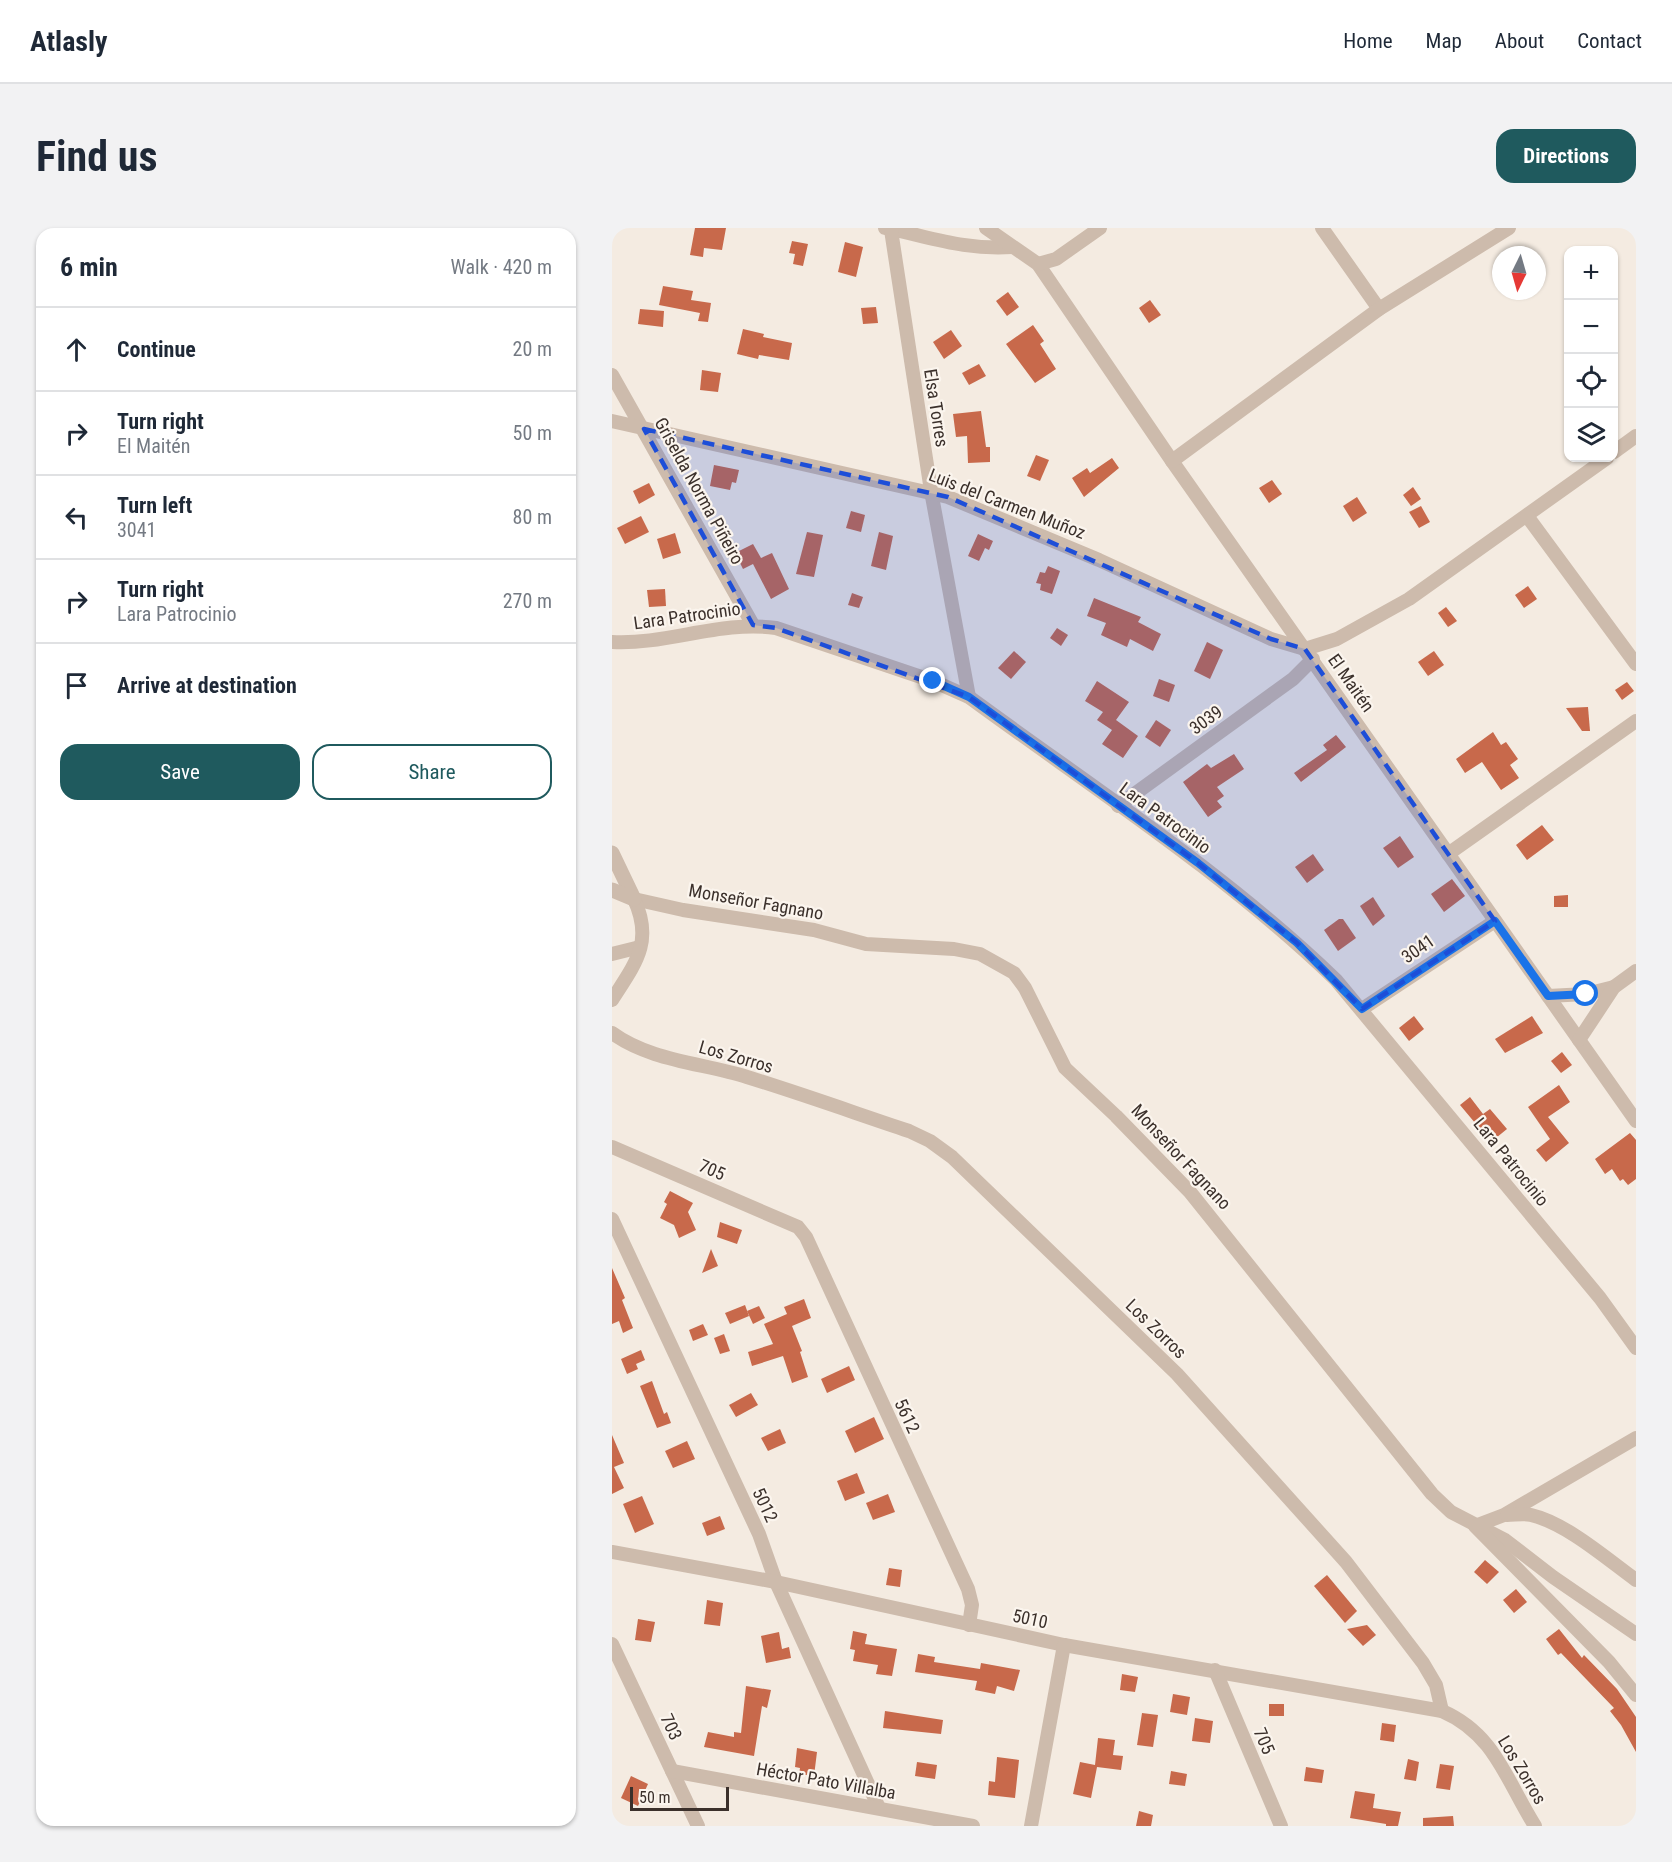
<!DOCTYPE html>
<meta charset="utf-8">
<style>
:root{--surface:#fff;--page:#f2f2f3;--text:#1f2937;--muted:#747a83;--line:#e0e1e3;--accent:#1f5a5e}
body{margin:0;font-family:"Roboto Condensed",sans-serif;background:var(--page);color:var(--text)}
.controls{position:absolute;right:18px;top:18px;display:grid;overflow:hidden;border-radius:12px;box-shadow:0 2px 4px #0004}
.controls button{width:54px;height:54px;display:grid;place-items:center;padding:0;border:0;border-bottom:2px solid var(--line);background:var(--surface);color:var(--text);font:30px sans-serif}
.compass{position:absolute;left:880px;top:18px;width:54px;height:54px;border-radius:50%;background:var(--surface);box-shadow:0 2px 4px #0004;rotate:185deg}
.scale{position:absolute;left:18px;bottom:15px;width:99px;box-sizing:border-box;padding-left:6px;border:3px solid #3b302b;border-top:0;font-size:16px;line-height:21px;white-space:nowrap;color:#3b302b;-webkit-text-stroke:4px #fbf5ee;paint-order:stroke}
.stop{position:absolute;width:18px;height:18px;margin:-14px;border:4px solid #1a73e8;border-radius:50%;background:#fff}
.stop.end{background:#1a73e8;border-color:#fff;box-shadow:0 2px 6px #0008}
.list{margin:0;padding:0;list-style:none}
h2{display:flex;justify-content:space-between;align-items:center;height:78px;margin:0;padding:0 24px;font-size:26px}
h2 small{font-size:20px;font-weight:400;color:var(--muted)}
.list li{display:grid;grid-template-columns:39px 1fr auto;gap:18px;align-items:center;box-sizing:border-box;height:84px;padding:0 24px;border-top:2px solid var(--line)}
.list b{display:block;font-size:22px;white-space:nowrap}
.list p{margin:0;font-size:20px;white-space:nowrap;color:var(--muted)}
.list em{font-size:20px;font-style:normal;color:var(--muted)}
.actions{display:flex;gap:12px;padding:18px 24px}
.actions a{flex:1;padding:14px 0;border:2px solid var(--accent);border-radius:18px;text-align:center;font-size:21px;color:var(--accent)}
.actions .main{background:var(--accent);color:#fff}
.icon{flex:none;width:33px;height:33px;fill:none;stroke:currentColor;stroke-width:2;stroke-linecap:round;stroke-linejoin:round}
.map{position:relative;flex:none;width:1024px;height:1598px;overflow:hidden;border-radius:18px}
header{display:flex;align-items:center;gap:36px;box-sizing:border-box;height:84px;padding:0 30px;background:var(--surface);border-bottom:2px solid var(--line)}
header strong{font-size:28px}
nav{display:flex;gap:33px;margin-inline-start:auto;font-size:21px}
.intro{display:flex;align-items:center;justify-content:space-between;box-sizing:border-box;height:144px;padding:0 36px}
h1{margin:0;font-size:42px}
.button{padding:15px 27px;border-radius:18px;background:var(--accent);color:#fff;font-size:21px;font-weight:700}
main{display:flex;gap:36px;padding:0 36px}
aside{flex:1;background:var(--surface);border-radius:18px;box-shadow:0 2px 4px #0004}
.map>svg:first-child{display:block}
.building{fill:#c8694b}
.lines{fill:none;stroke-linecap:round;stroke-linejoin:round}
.minor{stroke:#cdbbac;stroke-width:14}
.tertiary{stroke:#cdbbac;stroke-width:15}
.route{stroke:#1a73e8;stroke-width:8}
.marked{fill:#1d4ed8;fill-opacity:0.2;stroke:#1d4ed8;stroke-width:4.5;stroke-dasharray:12 8;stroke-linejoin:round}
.labels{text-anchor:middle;stroke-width:4.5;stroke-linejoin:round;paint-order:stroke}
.street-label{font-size:18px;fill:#3b302b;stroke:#fbf5ee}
</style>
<header>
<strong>Atlasly</strong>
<nav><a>Home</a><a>Map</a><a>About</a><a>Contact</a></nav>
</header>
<div class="intro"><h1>Find us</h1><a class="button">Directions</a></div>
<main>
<aside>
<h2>6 min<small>Walk · 420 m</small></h2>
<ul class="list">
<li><svg class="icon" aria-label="ahead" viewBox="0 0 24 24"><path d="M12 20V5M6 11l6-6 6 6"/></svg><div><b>Continue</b></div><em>20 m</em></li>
<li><svg class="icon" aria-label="right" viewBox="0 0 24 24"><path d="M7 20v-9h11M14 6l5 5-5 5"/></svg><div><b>Turn right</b><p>El Maitén</p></div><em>50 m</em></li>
<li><svg class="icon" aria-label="left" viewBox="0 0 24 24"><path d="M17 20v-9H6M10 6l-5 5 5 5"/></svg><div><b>Turn left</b><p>3041</p></div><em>80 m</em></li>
<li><svg class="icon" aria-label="right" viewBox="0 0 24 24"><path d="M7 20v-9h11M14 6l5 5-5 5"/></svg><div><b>Turn right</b><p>Lara Patrocinio</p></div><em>270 m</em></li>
<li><svg class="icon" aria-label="arrive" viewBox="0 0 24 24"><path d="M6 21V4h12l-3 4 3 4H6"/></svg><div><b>Arrive at destination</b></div></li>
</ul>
<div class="actions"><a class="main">Save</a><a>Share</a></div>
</aside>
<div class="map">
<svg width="1024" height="1598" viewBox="0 0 1024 1598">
<rect width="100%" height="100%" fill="#f4ebe1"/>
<g class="building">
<polygon points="83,0 114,0 110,22 92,20 91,29 78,27"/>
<polygon points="180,13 196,16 191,38 181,36 183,26 177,25"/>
<polygon points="233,14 251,19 244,49 226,44"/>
<polygon points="51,58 81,63 79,72 99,75 96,94 86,93 88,85 47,77"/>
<polygon points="396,64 407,79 395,88 384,73"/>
<polygon points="538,72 549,87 537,95 527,80"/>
<polygon points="264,79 266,95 251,96 249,80"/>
<polygon points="28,81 52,83 51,99 26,96"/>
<polygon points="421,97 432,113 428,116 444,141 423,155 394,116"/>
<polygon points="131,101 152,106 151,109 180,115 177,132 147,127 146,131 125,126"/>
<polygon points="339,102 350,118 332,131 321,114"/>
<polygon points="367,136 374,148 357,157 350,145"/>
<polygon points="90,142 109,145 106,164 88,162"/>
<polygon points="369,183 374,219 378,219 378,234 356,235 355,208 344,209 341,186"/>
<polygon points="424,227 437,232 428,253 415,248"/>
<polygon points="500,230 507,240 472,269 460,250 475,240 478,245"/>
<polygon points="102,237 127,242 124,255 120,254 118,262 98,258"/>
<polygon points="660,252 670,266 657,275 647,260"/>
<polygon points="37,255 43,267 27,276 21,263"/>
<polygon points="801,259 809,271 799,278 791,267"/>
<polygon points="745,269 755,285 741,294 731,278"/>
<polygon points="809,278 818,294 807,300 797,284"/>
<polygon points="239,283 253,287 249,304 234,300"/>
<polygon points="29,288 37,304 13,316 5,300"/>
<polygon points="195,304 211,307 202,349 184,346"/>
<polygon points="267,304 281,308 274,342 259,338"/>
<polygon points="63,305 69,325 51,331 45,311"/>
<polygon points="366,306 381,313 377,322 373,320 367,333 356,328"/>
<polygon points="141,316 149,330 160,325 177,361 159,371 141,336 131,341 123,325"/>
<polygon points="436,338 448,343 440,366 428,362 429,356 424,355 428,344 433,345"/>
<polygon points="916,358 925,371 912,380 903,367"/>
<polygon points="53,361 54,378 37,379 35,362"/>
<polygon points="240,365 251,369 247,380 236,377"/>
<polygon points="482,370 529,389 526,394 549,406 541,423 518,411 515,419 489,407 494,395 475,388"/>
<polygon points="834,379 845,393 836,399 826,385"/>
<polygon points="445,400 456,407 449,418 438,410"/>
<polygon points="595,414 611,422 598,451 582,443"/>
<polygon points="402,423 414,434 399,451 386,440"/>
<polygon points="822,423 832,437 816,448 806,434"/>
<polygon points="547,451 563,457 557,474 541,468"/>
<polygon points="485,453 517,474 504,492 526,508 511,530 490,516 500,502 485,492 491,484 473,473"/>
<polygon points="1015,454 1022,463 1010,472 1003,462"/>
<polygon points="976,479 978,503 970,503 954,480"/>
<polygon points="544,492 559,502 548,519 533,509"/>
<polygon points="881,504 889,517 894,514 906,531 898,537 907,550 889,562 870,534 853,545 844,531"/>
<polygon points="724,507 734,519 689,554 682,545 715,522 711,517"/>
<polygon points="622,526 632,541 605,559 612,568 605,573 610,579 596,589 571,554 595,536 599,540"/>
<polygon points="930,597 942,612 915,632 904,617"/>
<polygon points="788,608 802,629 786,640 771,620"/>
<polygon points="701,626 712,642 695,655 683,639"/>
<polygon points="840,651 853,668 832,684 819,666"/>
<polygon points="956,667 956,679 942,679 942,668"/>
<polygon points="761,669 773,688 761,698 748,678"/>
<polygon points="727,691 731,691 744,710 726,723 712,702"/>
<polygon points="802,788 812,801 797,813 787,800"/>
<polygon points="920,788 931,805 893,825 883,811"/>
<polygon points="950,824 960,837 949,845 939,833"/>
<polygon points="947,857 958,874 936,889 957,915 934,934 924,922 938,911 916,879"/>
<polygon points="858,869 871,886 878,881 895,901 879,914 848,877"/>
<polygon points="1018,905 1024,912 1024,951 1016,957 1011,951 1008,953 1000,941 993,946 983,931"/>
<polygon points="58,963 81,975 76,984 84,1002 67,1010 62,997 48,990 55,976 52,974"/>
<polygon points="108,994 130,1002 125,1016 105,1009"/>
<polygon points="99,1021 106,1038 90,1045"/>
<polygon points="0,1040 13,1070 10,1072 21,1100 11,1105 7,1093 0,1096"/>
<polygon points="192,1071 199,1090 180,1098 190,1123 188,1124 196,1149 180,1155 171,1128 140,1138 136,1124 161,1116 152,1096 175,1086 172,1079"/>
<polygon points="133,1077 137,1088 118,1096 113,1085"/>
<polygon points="147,1078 153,1090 141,1096 135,1083"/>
<polygon points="91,1096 96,1107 81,1113 77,1102"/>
<polygon points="112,1106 118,1123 108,1126 102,1110"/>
<polygon points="29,1122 33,1132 24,1136 26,1141 15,1146 9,1131"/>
<polygon points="237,1138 243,1152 215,1165 209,1151"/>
<polygon points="40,1153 52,1186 55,1184 59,1195 45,1200 28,1158"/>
<polygon points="139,1165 146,1177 124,1189 117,1177"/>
<polygon points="262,1189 272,1211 243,1225 233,1203"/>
<polygon points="168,1201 174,1215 156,1223 149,1210"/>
<polygon points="0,1207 12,1235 2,1239 12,1260 0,1266"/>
<polygon points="75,1213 83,1231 61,1240 53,1223"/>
<polygon points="245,1245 253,1265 233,1273 225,1253"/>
<polygon points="276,1266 283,1284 261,1292 254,1275"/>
<polygon points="30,1268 42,1296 23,1305 11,1276"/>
<polygon points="108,1288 113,1301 95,1308 90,1295"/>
<polygon points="873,1332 887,1344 875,1356 862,1344"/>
<polygon points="277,1340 290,1342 288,1359 274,1357"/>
<polygon points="715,1347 745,1383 733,1395 702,1358"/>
<polygon points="904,1361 915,1374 902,1385 891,1372"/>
<polygon points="95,1372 111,1375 108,1398 92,1396"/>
<polygon points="26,1391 43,1394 39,1414 23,1412"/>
<polygon points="755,1397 764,1407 751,1418 735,1401"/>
<polygon points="947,1401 970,1430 972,1427 1005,1461 1024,1489 1024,1524 1009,1497 998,1483 1002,1480 949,1425 946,1427 934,1411"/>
<polygon points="241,1403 255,1406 253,1416 285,1421 280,1448 264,1446 266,1437 241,1433 243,1422 238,1421"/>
<polygon points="167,1404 170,1421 177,1419 179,1430 154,1435 149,1408"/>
<polygon points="306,1426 323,1429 322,1434 368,1441 369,1435 408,1442 402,1463 385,1458 383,1466 363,1462 365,1453 303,1444"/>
<polygon points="510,1446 526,1449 523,1464 508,1462"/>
<polygon points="134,1458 159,1462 155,1480 150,1478 142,1528 92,1519 96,1504 122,1509 122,1504 129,1505"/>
<polygon points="561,1466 578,1469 575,1487 558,1484"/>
<rect x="657" y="1476" width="15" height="12"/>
<polygon points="273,1483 331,1492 329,1506 271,1500"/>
<polygon points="530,1485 546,1487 541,1519 525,1517"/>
<polygon points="583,1490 601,1493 598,1515 580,1513"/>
<polygon points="770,1495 784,1497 782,1514 768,1512"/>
<polygon points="486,1510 503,1512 501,1527 511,1528 509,1542 485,1539 479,1570 461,1566 468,1534 483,1537"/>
<polygon points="185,1520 205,1524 202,1548 187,1546 188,1540 183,1539"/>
<polygon points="385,1529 407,1532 403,1570 376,1567 377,1553 383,1554"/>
<polygon points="796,1531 807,1534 804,1553 792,1551"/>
<polygon points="305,1534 325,1537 323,1551 303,1548"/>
<polygon points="828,1536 842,1538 838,1562 824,1560"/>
<polygon points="694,1539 712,1542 710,1555 692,1553"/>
<polygon points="559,1543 575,1546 573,1558 557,1556"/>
<polygon points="19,1548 36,1556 26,1578 9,1570"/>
<polygon points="743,1563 763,1566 761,1580 789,1584 786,1598 774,1598 774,1596 738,1590"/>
<polygon points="527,1583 541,1587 539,1598 524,1598"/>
<polygon points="841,1588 842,1598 811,1598 811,1590"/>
</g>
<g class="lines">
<g class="minor">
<path d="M273 0C319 9 351 22 400 19"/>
<polyline points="374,0 426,36 560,233 1024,893"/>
<polyline points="710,0 767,81"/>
<polyline points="279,2 319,263 357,469"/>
<polyline points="426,36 444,31 488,0"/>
<polyline points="0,147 141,397"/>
<polyline points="0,193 336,269 487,332 659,411 693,421 725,411 797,371 995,230"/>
<polyline points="1002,224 1024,208"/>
<polyline points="560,233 767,81 897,0"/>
<polyline points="915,288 1024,436"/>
<path d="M0 414C55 417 109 392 164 400L321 453 357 469C481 560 613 645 724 752L988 1070 1024 1120"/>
<polyline points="506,578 681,451 701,431"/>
<polyline points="836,626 1024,493"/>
<polyline points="22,671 71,682 202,702 254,716 342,721 368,726 402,745 413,760 453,840 504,888 578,964 820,1266 839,1284 893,1312 941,1349 1024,1406"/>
<polyline points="0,726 28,719"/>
<polyline points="936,768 974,766 1002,759"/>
<path d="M0 772C23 736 42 714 22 671"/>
<polyline points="750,781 883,693"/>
<path d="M0 805C38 833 91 835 135 849 190 866 243 885 297 903L318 913 340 929 565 1146 734 1334 811 1435 824 1457 830 1483"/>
<polyline points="967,812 1002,759 1024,743"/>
<polyline points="0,919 186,999 194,1009 356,1361 360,1377 357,1397"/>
<polyline points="0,991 147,1306 164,1354 267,1580"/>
<polyline points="1024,1210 892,1287 863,1298 997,1434 1024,1467"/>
<path d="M895 1287C903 1287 911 1285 919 1287 954 1295 995 1331 1024 1352"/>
<path d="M0 1324 164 1354 452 1417 830 1483C883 1506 894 1552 923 1598"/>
<polyline points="0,1416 86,1598"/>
<polyline points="603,1442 669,1598"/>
<polyline points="60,1543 361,1598"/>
<polyline points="419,1598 452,1417"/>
</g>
<g class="tertiary">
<polyline points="0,625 22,671"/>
<polyline points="0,662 22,671"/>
</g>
</g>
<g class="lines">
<polyline class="route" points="321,453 357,469 586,635 685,715 750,781 883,693 936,768 974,766"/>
</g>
<path class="marked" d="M32 201 336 269 659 411 693 421 883 693 750 781 685 715 586 635 357 469 164 400 141 397Z"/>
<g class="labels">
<g class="street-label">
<text transform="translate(324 180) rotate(81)" y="6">Elsa Torres</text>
<text transform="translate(87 263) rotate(61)" y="6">Griselda Norma Piñeiro</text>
<text transform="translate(395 276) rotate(21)" y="6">Luis del Carmen Muñoz</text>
<text transform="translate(75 388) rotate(-8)" y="6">Lara Patrocinio</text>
<text transform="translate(739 455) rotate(55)" y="6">El Maitén</text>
<text transform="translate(594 492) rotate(-36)" y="6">3039</text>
<text transform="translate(553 590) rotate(36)" y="6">Lara Patrocinio</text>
<text transform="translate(144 674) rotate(10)" y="6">Monseñor Fagnano</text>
<text transform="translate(806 721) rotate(-35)" y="6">3041</text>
<text transform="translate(124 829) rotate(16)" y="6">Los Zorros</text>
<text transform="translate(569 929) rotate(47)" y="6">Monseñor Fagnano</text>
<text transform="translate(899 934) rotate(51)" y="6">Lara Patrocinio</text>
<text transform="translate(100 942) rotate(23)" y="6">705</text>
<text transform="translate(544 1101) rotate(44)" y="6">Los Zorros</text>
<text transform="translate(295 1188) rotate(65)" y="6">5612</text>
<text transform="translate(153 1277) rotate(65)" y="6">5012</text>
<text transform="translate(418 1391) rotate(12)" y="6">5010</text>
<text transform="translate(59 1499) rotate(65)" y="6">703</text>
<text transform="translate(652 1513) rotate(67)" y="6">705</text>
<text transform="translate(910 1542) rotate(59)" y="6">Los Zorros</text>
<text transform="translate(214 1553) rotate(10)" y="6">Héctor Pato Villalba</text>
</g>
</g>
</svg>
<div class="controls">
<button>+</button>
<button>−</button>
<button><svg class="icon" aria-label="locate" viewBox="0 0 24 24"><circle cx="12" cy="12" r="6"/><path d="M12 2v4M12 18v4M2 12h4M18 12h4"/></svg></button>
<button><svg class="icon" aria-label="layers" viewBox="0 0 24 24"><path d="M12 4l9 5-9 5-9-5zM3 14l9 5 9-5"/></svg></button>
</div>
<svg class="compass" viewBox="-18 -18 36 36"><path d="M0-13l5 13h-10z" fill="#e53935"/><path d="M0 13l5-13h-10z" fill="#747a83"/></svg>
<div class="scale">50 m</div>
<div class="stop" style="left:974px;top:766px"></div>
<div class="stop end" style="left:321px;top:453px"></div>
</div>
</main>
